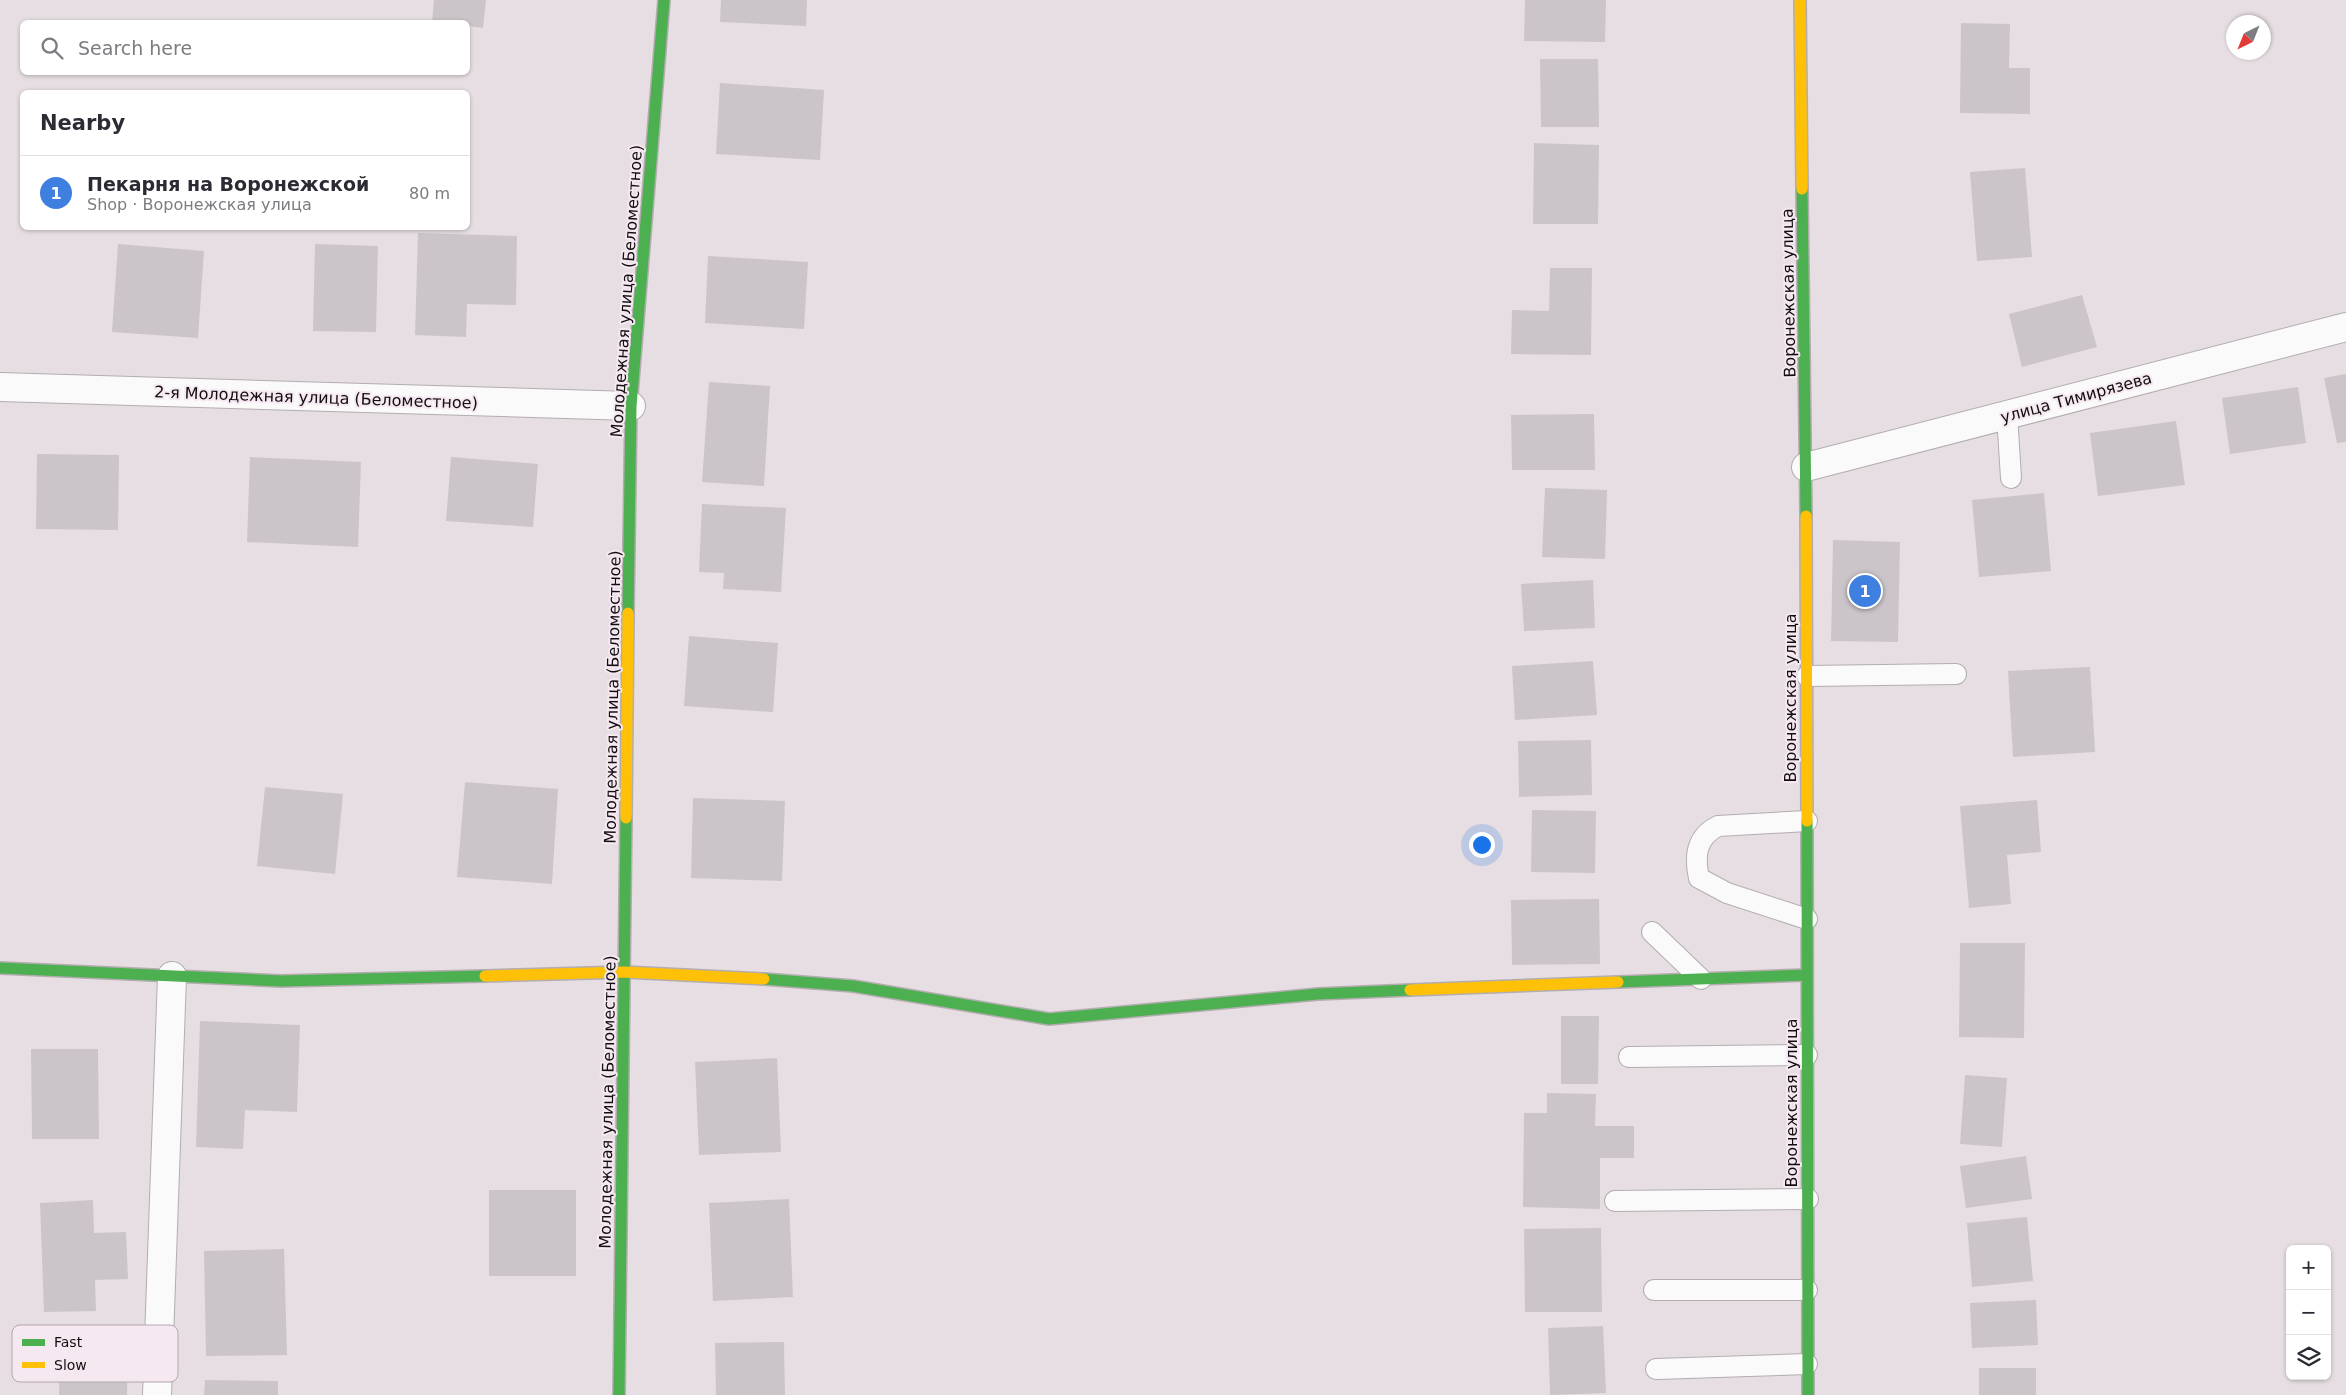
<!DOCTYPE html>
<meta charset="utf-8">
<style>
:root{--surface:#fff;--page:#f7f7f7;--text:#2b2b33;--muted:#7c7c81;--line:#e1e1e2;--accent:#0f766e}
body{margin:0;font-family:"DejaVu Sans",sans-serif;background:var(--page);color:var(--text)}
.controls{position:absolute;right:15px;bottom:15px;display:grid;overflow:hidden;border-radius:8px;box-shadow:0 1px 4px #0004}
.controls button{width:45px;height:45px;display:grid;place-items:center;padding:0;border:0;border-bottom:1px solid var(--line);background:var(--surface);color:var(--text);font:25px sans-serif}
.compass{position:absolute;left:2226px;top:15px;width:45px;height:45px;border-radius:50%;background:var(--surface);box-shadow:0 1px 4px #0004;rotate:223deg}
.you{position:absolute;left:1481px;top:844px;width:18px;height:18px;margin:-12px;border:4px solid #fff;border-radius:50%;background:#1a73e8;box-shadow:0 0 0 8px #1a73e833}
.badge{display:grid;place-items:center;width:32px;height:32px;border-radius:50%;background:var(--accent);color:#fff;font-size:16px;font-weight:700}
.pin{position:absolute;translate:-50% -50%;border:2px solid #fff;box-shadow:0 1px 5px #0006}
.list{margin:0;padding:0;list-style:none}
h2{display:flex;justify-content:space-between;align-items:center;height:65px;margin:0;padding:0 20px;font-size:21px}
h2 small{font-size:16px;font-weight:400;color:var(--muted)}
.list li{display:grid;grid-template-columns:32px 1fr auto;gap:15px;align-items:center;box-sizing:border-box;height:75px;padding:0 20px;border-top:1px solid var(--line)}
.list b{display:block;font-size:19px;white-space:nowrap}
.list p{margin:0;font-size:16px;white-space:nowrap;color:var(--muted)}
.list em{font-size:16px;font-style:normal;color:var(--muted)}
.icon{flex:none;width:28px;height:28px;fill:none;stroke:currentColor;stroke-width:2;stroke-linecap:round;stroke-linejoin:round}
.map{position:relative;flex:none;width:2346px;height:1395px;overflow:hidden}
.search{position:absolute;background:var(--surface);box-shadow:0 1px 4px #0004;left:20px;top:20px;width:450px;height:55px;display:flex;align-items:center;gap:12px;box-sizing:border-box;padding:0 18px;border-radius:8px;color:var(--muted);font-size:19px}
.panel{position:absolute;background:var(--surface);box-shadow:0 1px 4px #0004;left:20px;top:90px;width:450px;height:140px;border-radius:8px}
.map>svg:first-child{display:block}
.building{fill:#cbc5c9}
.lines{fill:none;stroke-linecap:round;stroke-linejoin:round}
.lane-casing{stroke:#b3adb0;stroke-width:22}
.street-casing{stroke:#b3adb0;stroke-width:30}
.fast-casing{stroke:#b3adb0;stroke-width:14}
.slow-casing{stroke:#b3adb0;stroke-width:14}
.lane{stroke:#fbfafb;stroke-width:20}
.street{stroke:#fbfafb;stroke-width:28}
.fast{stroke:#4caf50;stroke-width:11}
.slow{stroke:#ffc107;stroke-width:11}
.labels{text-anchor:middle;stroke-width:4;stroke-linejoin:round;paint-order:stroke}
.street-label{font-size:16px;fill:#120d10;stroke:#f6e8f1}
.key{fill:#f6e8f1;stroke:#b2a6ae;stroke-width:1}
.key-label{font-size:14px;fill:#120d10}
</style>
<div class="map">
<svg width="2346" height="1395" viewBox="0 0 2346 1395">
<rect width="100%" height="100%" fill="#e6dee2"/>
<g class="building">
<polygon points="434,0 486,0 483,28 468,26 468,22 432,22"/>
<polygon points="721,0 807,0 806,26 720,22"/>
<polygon points="1525,0 1606,0 1605,42 1524,41"/>
<polygon points="1961,23 2010,24 2009,68 2030,68 2030,114 1960,113"/>
<polygon points="1540,59 1598,59 1599,127 1541,127"/>
<polygon points="720,83 824,90 820,160 716,154"/>
<polygon points="1534,143 1599,145 1598,224 1533,224"/>
<polygon points="2025,168 2032,257 1977,261 1970,172"/>
<polygon points="418,233 517,236 516,305 467,304 466,337 415,335"/>
<polygon points="118,244 204,251 198,338 112,332"/>
<polygon points="315,244 378,246 376,332 313,331"/>
<polygon points="708,256 808,262 804,329 705,323"/>
<polygon points="1550,268 1592,268 1591,355 1511,354 1512,310 1549,311"/>
<polygon points="2082,295 2097,347 2022,367 2009,314"/>
<polygon points="2346,374 2346,442 2337,443 2324,378"/>
<polygon points="709,382 770,386 764,486 702,482"/>
<polygon points="2298,387 2306,443 2230,454 2222,398"/>
<polygon points="1594,414 1595,470 1512,470 1511,415"/>
<polygon points="2176,421 2185,485 2098,496 2090,433"/>
<polygon points="37,454 119,455 118,530 36,529"/>
<polygon points="250,457 361,462 358,547 247,542"/>
<polygon points="451,457 538,464 533,527 446,521"/>
<polygon points="1545,488 1607,490 1605,559 1542,557"/>
<polygon points="2044,493 2051,571 1979,577 1972,500"/>
<polygon points="702,504 786,508 781,592 723,589 724,573 699,572"/>
<polygon points="1833,540 1900,542 1898,642 1831,641"/>
<polygon points="1593,580 1595,628 1524,631 1521,584"/>
<polygon points="689,636 778,643 773,712 684,706"/>
<polygon points="1593,661 1597,715 1515,720 1512,666"/>
<polygon points="2090,667 2095,752 2013,757 2008,671"/>
<polygon points="1591,740 1592,795 1519,797 1518,741"/>
<polygon points="465,782 558,789 552,884 457,877"/>
<polygon points="265,787 343,794 335,874 257,866"/>
<polygon points="693,798 785,801 782,881 691,878"/>
<polygon points="2037,800 2041,852 2007,855 2011,904 1969,908 1960,806"/>
<polygon points="1532,810 1596,811 1595,873 1531,872"/>
<polygon points="1599,899 1600,964 1512,965 1511,900"/>
<polygon points="1960,943 2025,943 2024,1038 1959,1037"/>
<polygon points="1561,1016 1599,1016 1598,1084 1561,1084"/>
<polygon points="200,1021 300,1025 297,1112 245,1110 243,1149 196,1147"/>
<polygon points="31,1049 98,1049 99,1139 32,1139"/>
<polygon points="777,1058 781,1152 699,1155 695,1062"/>
<polygon points="1965,1075 2007,1078 2002,1147 1960,1144"/>
<polygon points="1547,1093 1596,1094 1595,1126 1634,1126 1634,1158 1600,1158 1600,1209 1523,1207 1524,1113 1547,1113"/>
<polygon points="2026,1156 2032,1199 1966,1208 1960,1166"/>
<rect x="489" y="1190" width="87" height="86"/>
<polygon points="789,1199 793,1297 713,1301 709,1203"/>
<polygon points="93,1200 94,1233 126,1232 128,1279 95,1280 96,1311 44,1312 40,1203"/>
<polygon points="2027,1217 2033,1281 1972,1287 1967,1223"/>
<polygon points="1601,1228 1602,1312 1525,1312 1524,1229"/>
<polygon points="284,1249 287,1355 206,1356 204,1251"/>
<polygon points="2036,1300 2038,1345 1972,1348 1970,1303"/>
<polygon points="1603,1326 1606,1393 1550,1395 1548,1328"/>
<polygon points="60,1337 128,1339 127,1395 59,1395"/>
<polygon points="784,1342 785,1395 716,1395 715,1343"/>
<rect x="1979" y="1368" width="57" height="27"/>
<polygon points="205,1380 278,1381 278,1395 204,1395"/>
</g>
<g class="lines">
<defs>
<g id="lane">
<polyline points="2007,415 2011,478"/>
<polyline points="1807,676 1956,674"/>
<path d="M1807 821 1718 826C1696 837 1694 856 1699 878L1727 893 1807 919"/>
<polyline points="1652,932 1701,979"/>
<polyline points="1629,1057 1807,1055"/>
<polyline points="1615,1201 1808,1199"/>
<polyline points="1654,1290 1807,1290"/>
<polyline points="1656,1369 1807,1364"/>
</g>
<g id="street">
<polyline points="0,387 631,406"/>
<polyline points="1806,467 2346,327"/>
<polyline points="157,1395 172,976"/>
</g>
<g id="fast">
<polyline points="1802,189 1806,516"/>
<polyline points="628,613 631,406 664,0"/>
<polyline points="1807,821 1808,1395"/>
<polyline points="0,968 281,981 485,976"/>
<polyline points="764,979 853,986 1049,1019 1318,994 1410,990"/>
<polyline points="1618,982 1807,975"/>
<polyline points="619,1395 626,818"/>
</g>
<g id="slow">
<polyline points="1800,0 1802,189"/>
<polyline points="1806,516 1807,821"/>
<polyline points="626,818 628,613"/>
<polyline points="485,976 625,972 764,979"/>
<polyline points="1410,990 1618,982"/>
</g>
</defs>
<use href="#lane" class="lane-casing"/>
<use href="#street" class="street-casing"/>
<use href="#fast" class="fast-casing"/>
<use href="#slow" class="slow-casing"/>
<use href="#lane" class="lane"/>
<use href="#street" class="street"/>
<use href="#fast" class="fast"/>
<use href="#slow" class="slow"/>
</g>
<g class="labels">
<g class="street-label">
<text transform="translate(626 291) rotate(-86)" y="6">Молодежная улица (Беломестное)</text>
<text transform="translate(1788 293) rotate(-91)" y="6">Воронежская улица</text>
<text transform="translate(316 397) rotate(2)" y="6">2-я Молодежная улица (Беломестное)</text>
<text transform="translate(2076 397) rotate(-15)" y="6">улица Тимирязева</text>
<text transform="translate(612 697) rotate(-89)" y="6">Молодежная улица (Беломестное)</text>
<text transform="translate(1790 698) rotate(-90)" y="6">Воронежская улица</text>
<text transform="translate(607 1102) rotate(-89)" y="6">Молодежная улица (Беломестное)</text>
<text transform="translate(1791 1103) rotate(-90)" y="6">Воронежская улица</text>
</g>
</g>
<rect x="12" y="1325" width="166" height="57" rx="8" class="key"/>
<rect x="22" y="1339" width="23" height="7" fill="#4caf50"/>
<rect x="22" y="1362" width="23" height="6" fill="#ffc107"/>
<g class="key-label">
<text x="54" y="1347">Fast</text>
<text x="54" y="1370">Slow</text>
</g>
</svg>
<div class="controls">
<button>+</button>
<button>−</button>
<button><svg class="icon" aria-label="layers" viewBox="0 0 24 24"><path d="M12 4l9 5-9 5-9-5zM3 14l9 5 9-5"/></svg></button>
</div>
<svg class="compass" viewBox="-18 -18 36 36"><path d="M0-13l5 13h-10z" fill="#e53935"/><path d="M0 13l5-13h-10z" fill="#7c7c81"/></svg>
<div class="you"></div>
<div class="pin badge" style="left:1865px;top:591px;background:#3f7fe0">1</div>
<div class="search"><svg class="icon" aria-label="search" viewBox="0 0 24 24"><circle cx="10" cy="10" r="6"/><path d="M15 15l6 6"/></svg>Search here</div>
<section class="panel">
<h2>Nearby<small></small></h2>
<ul class="list">
<li><span class="badge" style="background:#3f7fe0">1</span><div><b>Пекарня на Воронежской</b><p>Shop · Воронежская улица</p></div><em>80 m</em></li>
</ul>
</section>
</div>
